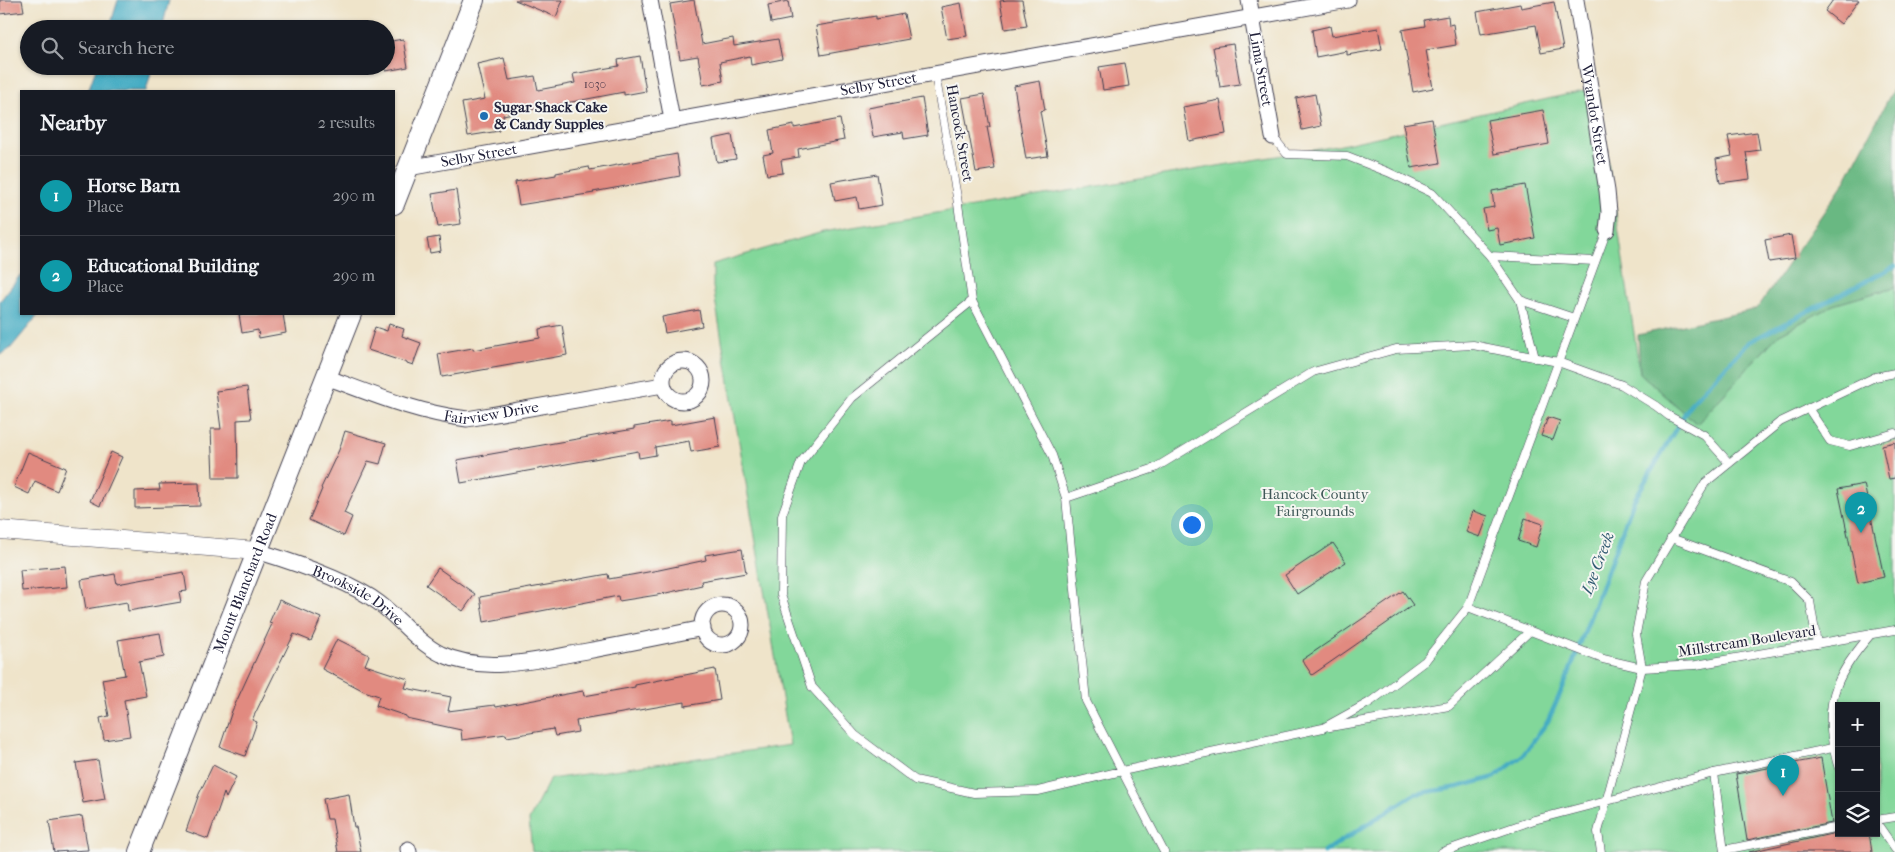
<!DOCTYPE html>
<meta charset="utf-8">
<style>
:root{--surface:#171b24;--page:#20242c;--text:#f1f3f6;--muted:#9ea1a6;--line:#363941;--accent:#1f6fb2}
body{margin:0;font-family:"IM FELL French Canon",serif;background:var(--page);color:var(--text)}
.controls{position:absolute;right:15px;bottom:15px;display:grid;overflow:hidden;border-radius:0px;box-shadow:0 1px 4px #0004}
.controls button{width:45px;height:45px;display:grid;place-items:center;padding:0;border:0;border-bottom:1px solid var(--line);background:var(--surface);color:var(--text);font:25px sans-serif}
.you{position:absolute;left:1191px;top:524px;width:18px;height:18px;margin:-12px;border:4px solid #fff;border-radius:50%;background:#1a73e8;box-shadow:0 0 0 8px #1a73e833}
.badge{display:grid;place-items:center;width:32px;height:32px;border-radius:50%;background:var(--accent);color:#fff;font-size:16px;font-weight:700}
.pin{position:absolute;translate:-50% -41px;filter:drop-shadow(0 1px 2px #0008)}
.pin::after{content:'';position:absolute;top:26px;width:18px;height:15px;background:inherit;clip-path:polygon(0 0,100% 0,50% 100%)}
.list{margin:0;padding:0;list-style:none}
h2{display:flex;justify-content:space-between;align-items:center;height:65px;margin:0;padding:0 20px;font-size:21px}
h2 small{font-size:16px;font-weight:400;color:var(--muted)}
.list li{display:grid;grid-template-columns:32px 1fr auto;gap:15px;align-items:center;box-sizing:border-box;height:80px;padding:0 20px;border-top:1px solid var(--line)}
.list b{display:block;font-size:19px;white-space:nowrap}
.list p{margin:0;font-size:16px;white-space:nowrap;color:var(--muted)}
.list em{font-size:16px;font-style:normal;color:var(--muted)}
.icon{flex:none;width:28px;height:28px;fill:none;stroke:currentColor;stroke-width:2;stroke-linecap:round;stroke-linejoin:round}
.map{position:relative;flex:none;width:1895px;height:852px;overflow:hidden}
.search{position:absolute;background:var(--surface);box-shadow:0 1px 4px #0004;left:20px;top:20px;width:375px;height:55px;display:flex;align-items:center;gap:12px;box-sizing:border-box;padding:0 18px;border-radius:28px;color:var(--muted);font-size:19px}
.panel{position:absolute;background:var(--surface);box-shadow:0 1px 4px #0004;left:20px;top:90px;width:375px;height:225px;border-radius:0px}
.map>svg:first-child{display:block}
.green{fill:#82d79a;stroke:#527c6a;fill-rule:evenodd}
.forest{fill:#69b882;stroke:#466d5e}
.water{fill:#44acc3;stroke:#33677f}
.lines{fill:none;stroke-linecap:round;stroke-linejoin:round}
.stream{stroke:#44acc3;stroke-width:4.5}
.building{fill:#e18a80}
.service-casing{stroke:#413f50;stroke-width:9}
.minor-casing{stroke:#413f50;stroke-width:17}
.tertiary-casing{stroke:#413f50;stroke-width:19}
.secondary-casing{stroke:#413f50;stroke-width:22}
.service{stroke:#fff;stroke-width:8}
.minor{stroke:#fff;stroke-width:15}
.tertiary{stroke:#fff;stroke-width:18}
.secondary{stroke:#fff;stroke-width:20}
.poi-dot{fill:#1f6fb2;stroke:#f6f6f2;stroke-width:2}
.labels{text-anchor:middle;stroke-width:4;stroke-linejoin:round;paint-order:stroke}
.number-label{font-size:12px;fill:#523c4c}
.street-label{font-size:15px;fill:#22223b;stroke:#f6f6f2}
.poi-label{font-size:15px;font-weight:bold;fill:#22223b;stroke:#f6f6f2;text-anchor:start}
.park-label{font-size:15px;fill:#3f5858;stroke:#f6f6f2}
.water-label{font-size:16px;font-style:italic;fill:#305971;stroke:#f6f6f2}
</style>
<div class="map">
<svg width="1895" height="852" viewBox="0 0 1895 852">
<rect width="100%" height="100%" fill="#f6f6f2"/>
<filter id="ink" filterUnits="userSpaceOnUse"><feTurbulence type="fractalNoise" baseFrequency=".02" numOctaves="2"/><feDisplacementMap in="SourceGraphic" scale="10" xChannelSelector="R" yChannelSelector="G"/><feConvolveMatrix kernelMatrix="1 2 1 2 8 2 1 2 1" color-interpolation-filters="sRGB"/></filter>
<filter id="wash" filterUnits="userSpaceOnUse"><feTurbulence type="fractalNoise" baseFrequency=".0096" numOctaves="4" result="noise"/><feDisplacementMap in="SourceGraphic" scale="20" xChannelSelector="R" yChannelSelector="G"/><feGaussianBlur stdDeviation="1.12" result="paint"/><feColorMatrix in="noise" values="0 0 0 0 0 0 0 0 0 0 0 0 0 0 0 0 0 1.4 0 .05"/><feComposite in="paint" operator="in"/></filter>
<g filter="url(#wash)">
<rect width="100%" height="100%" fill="#efe4ca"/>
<path class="green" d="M1597 88 1640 373 1697 424 1778 335 1833 305 1895 287V852H532L529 820 550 779 790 745 713 287V264L823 232 1337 146ZM1839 706H1876V833H1839Z"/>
<polygon class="forest" points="1895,86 1895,287 1833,305 1778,335 1697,424 1640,373 1638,335 1757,309 1845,181"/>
<g class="water">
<polygon points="118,0 169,0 162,29 109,29"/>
<polygon points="97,66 153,66 146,91 88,91"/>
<polygon points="21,274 21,314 39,314 10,349 0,355 0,301"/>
</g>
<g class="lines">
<polyline class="stream" points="1324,852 1415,794 1458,787 1495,777 1523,755 1548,721 1568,676 1633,502 1691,403 1749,342 1895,266"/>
</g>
<g id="blocks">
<g class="building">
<polygon points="0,0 22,0 24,11 0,14"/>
<polygon points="515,0 563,0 556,17"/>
<polygon points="694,0 702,44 733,38 734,46 778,39 782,59 751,65 750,56 720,62 723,81 703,85 698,56 680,59 670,4"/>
<polygon points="1007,0 1022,0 1027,26 1005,29 1000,1"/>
<polygon points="1833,0 1859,0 1841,24 1825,11"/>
<polygon points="788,1 791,19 771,23 768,5"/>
<polygon points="1554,2 1563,49 1541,53 1536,25 1481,34 1477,12 1520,4 1521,8"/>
<polygon points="961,3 967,36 947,39 941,7"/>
<polygon points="904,14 909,39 821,55 816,26 876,16 876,19"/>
<polygon points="1448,16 1449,25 1453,24 1456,45 1426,50 1433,88 1413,92 1402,30 1425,26 1424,20"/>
<polygon points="1330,26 1332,36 1378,28 1382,49 1347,55 1347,51 1316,57 1312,30"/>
<polygon points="403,39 408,67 386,71 386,42"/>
<polygon points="1233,44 1240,84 1220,87 1213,47"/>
<polygon points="640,56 646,91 624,95 624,92 503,115 504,121 497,122 499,131 468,136 462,103 485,99 477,64 504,58 509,80 535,76 538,90 575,83 573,74 619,66 618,60"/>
<polygon points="1125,63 1129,86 1103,90 1099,67"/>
<polygon points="1040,81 1045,110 1040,111 1048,156 1026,159 1014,86"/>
<polygon points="984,94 990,127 987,127 995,169 976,172 962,98"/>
<polygon points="1315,94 1321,126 1302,130 1296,98"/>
<polygon points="922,98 928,135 904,139 903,132 873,137 868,108"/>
<polygon points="1220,100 1226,134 1189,141 1183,107"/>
<polygon points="1543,110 1549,144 1494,154 1487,120"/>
<polygon points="840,119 844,140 798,149 799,157 781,160 783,173 767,175 763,155 773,153 769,130 794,125 794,128"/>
<polygon points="1432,119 1440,163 1411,168 1403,124"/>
<polygon points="1757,132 1760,150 1746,152 1750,179 1720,183 1716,159 1732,156 1728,136"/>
<polygon points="732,135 736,159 717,162 713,139"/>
<polygon points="677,154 680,176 593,192 594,193 519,205 515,182 556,175 556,173 589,167 590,170"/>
<polygon points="877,174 882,205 859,209 857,197 835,201 831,182"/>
<polygon points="1525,185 1535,238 1500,245 1497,228 1487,230 1483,209 1494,207 1492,191"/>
<polygon points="456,190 461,224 438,227 432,194"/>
<polygon points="1791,235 1795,258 1769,262 1765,240"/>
<polygon points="439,237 441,251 430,253 427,239"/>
<polygon points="699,310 702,326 665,333 662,317"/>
<polygon points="239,314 283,314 286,333 259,338 258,330 242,333"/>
<polygon points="389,324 404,329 402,336 421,343 413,365 368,350 375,327 387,331"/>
<polygon points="562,325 567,355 442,377 438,354 473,348 473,350 540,338 539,329"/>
<polygon points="247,387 251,419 237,420 238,478 213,478 211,429 221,429 216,391"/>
<polygon points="715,417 720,447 691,452 689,441 655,447 656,455 639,458 638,451 461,483 457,460 634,429 634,427 671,421 671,425"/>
<polygon points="1548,417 1560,421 1553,440 1541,436"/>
<polygon points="345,431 386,443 380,464 368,461 344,513 352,517 344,536 309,520 322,489 321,488 339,450"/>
<polygon points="1895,442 1895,478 1889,479 1882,445"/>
<polygon points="28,452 66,468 57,491 35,481 29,494 14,487"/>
<polygon points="111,452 122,457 100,506 90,501"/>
<polygon points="199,483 200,506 135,508 135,491 160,490 159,484"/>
<polygon points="1864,484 1884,577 1858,583 1838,489"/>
<polygon points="1473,511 1488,516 1480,537 1466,532"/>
<polygon points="1525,518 1543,524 1536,547 1518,541"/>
<polygon points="1333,543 1346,562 1297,594 1285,575"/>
<polygon points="742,549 746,573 701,581 702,585 657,595 619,601 618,596 484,622 480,597 608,574 609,579 659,570 706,560 705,555"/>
<polygon points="65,566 67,587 22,591 20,570"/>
<polygon points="438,568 475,594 463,611 426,585"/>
<polygon points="184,572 187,591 179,592 181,602 128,611 127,602 86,609 81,580 115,574 117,584"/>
<polygon points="1403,591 1413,605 1312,675 1302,660"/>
<polygon points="279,600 321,618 311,641 294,634 252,720 257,722 245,756 220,747 232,711 272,624 269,623"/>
<polygon points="160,633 164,657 139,662 146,696 124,700 130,736 104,740 100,718 109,716 102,679 125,675 118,640"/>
<polygon points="337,639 369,655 365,665 408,679 405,688 451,697 448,711 495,705 496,707 583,691 584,696 635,687 635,685 715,669 720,700 685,706 685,702 576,721 578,732 555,736 553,729 507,737 506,734 462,740 461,730 406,718 406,716 376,706 379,696 364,691 322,669"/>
<polygon points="1821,758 1832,823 1747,840 1736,774"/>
<polygon points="98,760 105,799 83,803 76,763"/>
<polygon points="213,765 236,777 226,798 224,793 208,839 186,831 199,794"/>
<polygon points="349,794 354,827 356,827 361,852 338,852 332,819 327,819 323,799"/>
<polygon points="82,816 88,850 54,852 49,821"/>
<polygon points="1836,833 1869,833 1872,852 1749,852"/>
</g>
</g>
</g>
<g filter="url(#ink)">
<use href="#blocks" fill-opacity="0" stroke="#413f50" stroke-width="1"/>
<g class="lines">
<defs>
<g id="service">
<polyline points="935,74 957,197 972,301 1052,455 1066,498"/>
<polyline points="1273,137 1287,154 1347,156 1388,172 1432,193 1490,256 1595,261"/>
<polyline points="1607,230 1468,607 1603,659 1642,668 1696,665 1895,630"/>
<polyline points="1490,256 1520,300 1535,358"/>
<polyline points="1520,300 1574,318"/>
<polyline points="972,301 852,398 801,462 782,515 781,595 812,687 855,735 915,780 974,793 1038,791 1122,771 1086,701 1066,498 1155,468 1313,372 1396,349 1473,345 1558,362 1622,385 1656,406 1669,416 1704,435 1729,463"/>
<polyline points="1808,408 1830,441 1850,446 1895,433"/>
<polyline points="1671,538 1791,582 1810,601 1817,644"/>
<polyline points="1330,727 1449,706 1530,631"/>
<path d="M1839 768C1836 761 1835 753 1833 745 1824 697 1840 670 1871 634"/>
<polyline points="1714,773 1837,747"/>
<polyline points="1876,820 1895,817"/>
<polyline points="1876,822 1895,849"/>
<polyline points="1724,850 1839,827"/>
<polyline points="1164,852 1122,771 1323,728 1370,702 1425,661 1468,607"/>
<polyline points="1442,852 1534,820 1714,773 1724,852"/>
<polyline points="1601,852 1598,832 1642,668 1636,634 1646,581 1705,483 1780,422 1875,377 1895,373"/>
</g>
<g id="minor">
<polyline points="650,0 672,120"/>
<path id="s1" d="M1249 0 1273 137"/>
<path id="s2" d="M1576 0 1607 191 1609 212 1607 230"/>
<path id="s3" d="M408 168 1348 0"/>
<circle cx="683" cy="381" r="20"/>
<path id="s4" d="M326 377C372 394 417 413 467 419L663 385"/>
<path id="s5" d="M257 551C293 562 350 581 379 603 400 619 417 642 441 654 486 675 541 659 587 651 626 644 664 636 703 628"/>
<circle cx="722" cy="625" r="20"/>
<polyline points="408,849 409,852"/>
</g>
<polyline id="tertiary" points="0,530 257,551"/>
<g id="secondary">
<polyline points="394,204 474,0"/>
<path id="s6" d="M139 852 351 314"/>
</g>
</defs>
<use href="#service" class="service-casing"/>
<use href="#minor" class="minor-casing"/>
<use href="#tertiary" class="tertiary-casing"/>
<use href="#secondary" class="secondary-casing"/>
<use href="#service" class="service"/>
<use href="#minor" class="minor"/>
<use href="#tertiary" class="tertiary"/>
<use href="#secondary" class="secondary"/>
</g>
</g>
<circle class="poi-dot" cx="484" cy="116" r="5"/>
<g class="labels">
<g class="number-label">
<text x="595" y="88">1030</text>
</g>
<g class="street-label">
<text dy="5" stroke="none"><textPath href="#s1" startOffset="70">Lima Street</textPath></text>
<text dy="5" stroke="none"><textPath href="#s3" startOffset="478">Selby Street</textPath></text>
<text dy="5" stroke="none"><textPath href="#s2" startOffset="116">Wyandot Street</textPath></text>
<text transform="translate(960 133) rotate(80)" y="5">Hancock Street</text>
<text dy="5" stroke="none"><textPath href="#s3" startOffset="72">Selby Street</textPath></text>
<text dy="5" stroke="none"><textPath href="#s4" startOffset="172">Fairview Drive</textPath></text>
<text dy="5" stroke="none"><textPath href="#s6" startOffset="289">Mount Blanchard Road</textPath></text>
<text dy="5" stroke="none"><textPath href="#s5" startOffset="111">Brookside Drive</textPath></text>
<text transform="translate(1747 641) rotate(-9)" y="5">Millstream Boulevard</text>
</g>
<g class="poi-label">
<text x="494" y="112">Sugar Shack Cake<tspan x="494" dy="17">&amp; Candy Supples</tspan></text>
</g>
<g class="park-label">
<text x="1315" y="499">Hancock County<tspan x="1315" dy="17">Fairgrounds</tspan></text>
</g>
<g class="water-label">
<text transform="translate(1597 563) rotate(-69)" y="6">Lye Creek</text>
</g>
</g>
</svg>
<div class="controls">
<button>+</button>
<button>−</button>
<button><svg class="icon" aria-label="layers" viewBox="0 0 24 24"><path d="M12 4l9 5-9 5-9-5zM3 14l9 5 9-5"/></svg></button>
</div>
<div class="you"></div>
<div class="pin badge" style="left:1783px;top:796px;background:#0f9aa8">1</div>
<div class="pin badge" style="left:1861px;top:533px;background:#0f9aa8">2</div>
<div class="search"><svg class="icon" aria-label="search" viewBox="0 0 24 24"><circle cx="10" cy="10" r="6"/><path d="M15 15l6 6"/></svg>Search here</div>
<section class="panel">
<h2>Nearby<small>2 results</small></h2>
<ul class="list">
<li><span class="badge" style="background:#0f9aa8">1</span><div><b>Horse Barn</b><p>Place</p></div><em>290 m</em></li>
<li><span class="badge" style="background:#0f9aa8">2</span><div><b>Educational Building</b><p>Place</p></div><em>290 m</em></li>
</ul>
</section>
</div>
